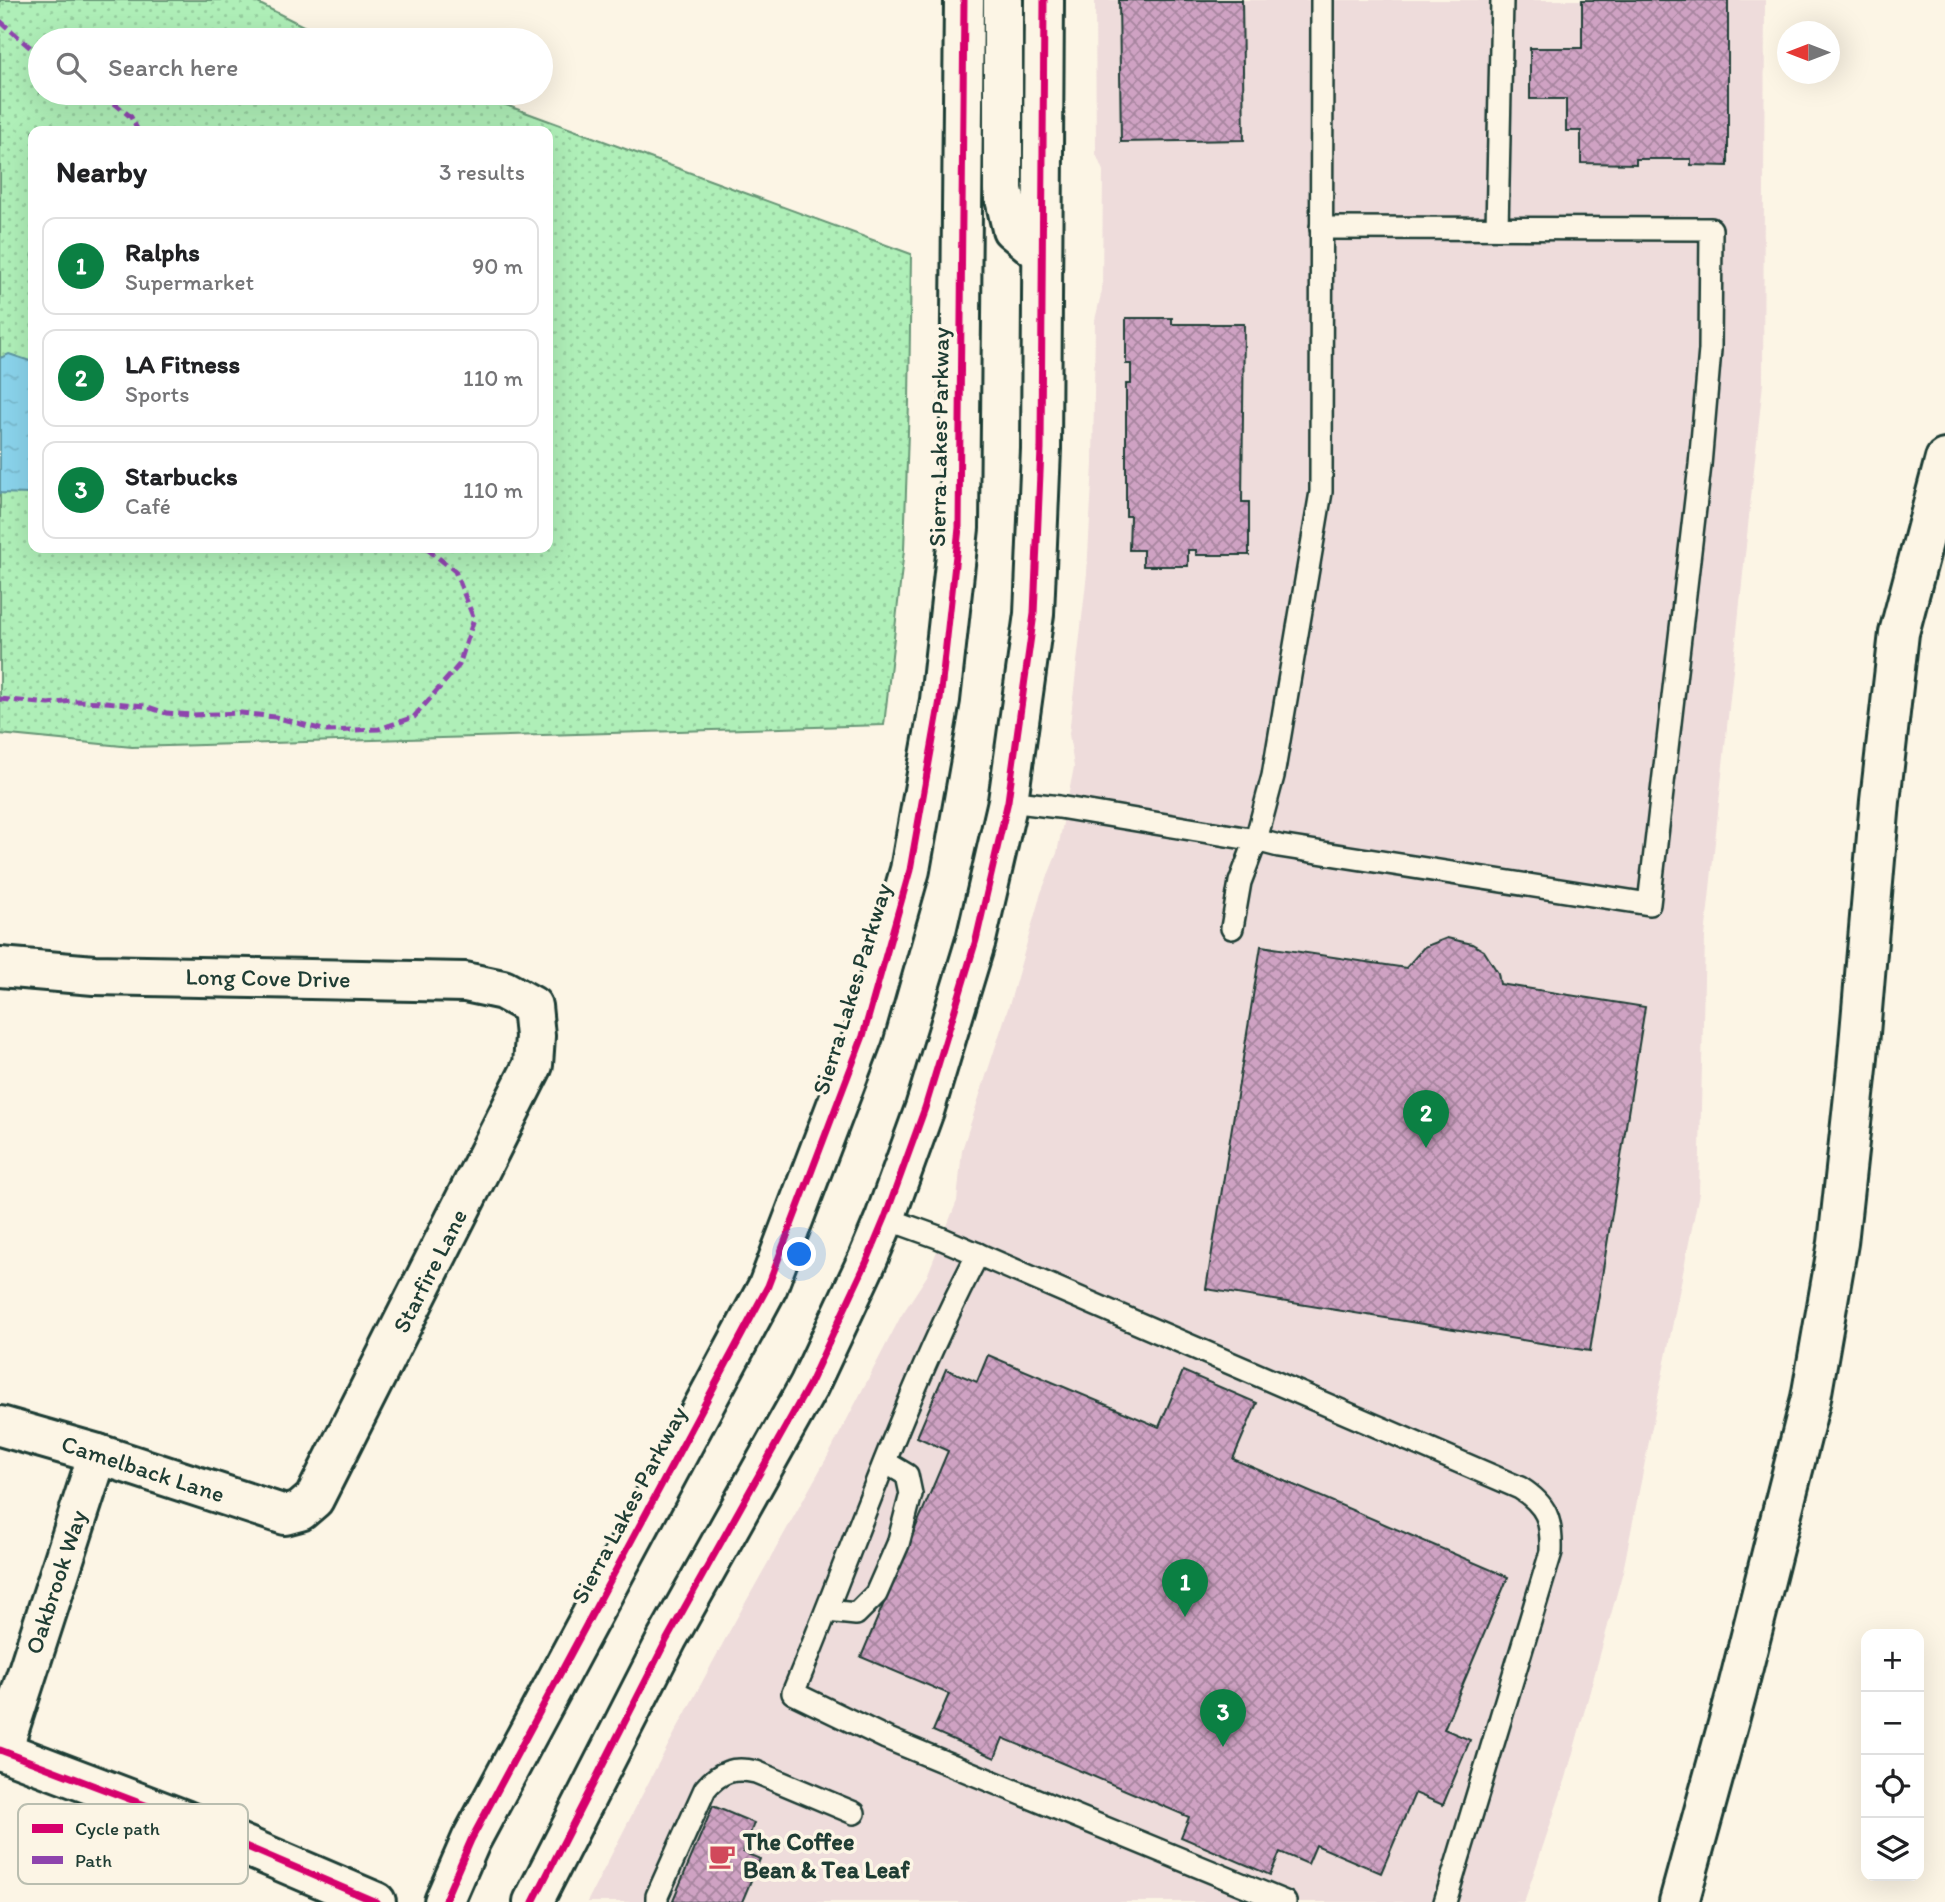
<!DOCTYPE html>
<meta charset="utf-8">
<style>
:root{--surface:#fff;--page:#f6f6f6;--text:#202124;--muted:#757577;--line:#e0e0e0;--accent:#0b8043}
body{margin:0;font-family:Itim,sans-serif;background:var(--page);color:var(--text)}
.controls{position:absolute;right:21px;bottom:21px;display:grid;overflow:hidden;border-radius:14px;box-shadow:0 7px 28px #0002}
.controls button{width:63px;height:63px;display:grid;place-items:center;padding:0;border:0;border-bottom:2px solid var(--line);background:var(--surface);color:var(--text);font:35px sans-serif}
.compass{position:absolute;left:1777px;top:21px;width:63px;height:63px;border-radius:50%;background:var(--surface);box-shadow:0 7px 28px #0002;rotate:270deg}
.you{position:absolute;left:800px;top:1255px;width:24px;height:24px;margin:-18px;border:5px solid #fff;border-radius:50%;background:#1a73e8;box-shadow:0 0 0 10px #1a73e833}
.badge{display:grid;place-items:center;width:46px;height:46px;border-radius:50%;background:var(--accent);color:#fff;font-size:23px;font-weight:700}
.pin{position:absolute;translate:-50% -58px;filter:drop-shadow(0 2px 4px #0008)}
.pin::after{content:'';position:absolute;top:37px;width:24px;height:21px;background:inherit;clip-path:polygon(0 0,100% 0,50% 100%)}
.list{margin:0;padding:0;list-style:none}
h2{display:flex;justify-content:space-between;align-items:center;height:91px;margin:0;padding:0 28px;font-size:30px}
h2 small{font-size:23px;font-weight:400;color:var(--muted)}
.list li{display:grid;grid-template-columns:46px 1fr auto;gap:21px;align-items:center;box-sizing:border-box;height:98px;margin:0 14px 14px;padding:0 14px;border:2px solid var(--line);border-radius:14px}
.list b{display:block;font-size:26px;white-space:nowrap}
.list p{margin:0;font-size:23px;white-space:nowrap;color:var(--muted)}
.list em{font-size:23px;font-style:normal;color:var(--muted)}
.icon{flex:none;width:38px;height:38px;fill:none;stroke:currentColor;stroke-width:2;stroke-linecap:round;stroke-linejoin:round}
.map{position:relative;flex:none;width:1945px;height:1902px;overflow:hidden}
.search{position:absolute;background:var(--surface);box-shadow:0 7px 28px #0002;left:28px;top:28px;width:525px;height:77px;display:flex;align-items:center;gap:18px;box-sizing:border-box;padding:0 24px;border-radius:38px;color:var(--muted);font-size:26px}
.panel{position:absolute;background:var(--surface);box-shadow:0 7px 28px #0002;left:28px;top:126px;width:525px;height:427px;border-radius:14px}
.map>svg:first-child{display:block}
.built{fill:#eedcdb}
.green{fill:url(#green-dots);stroke:#679676;stroke-width:2;fill-rule:evenodd}
.water{fill:url(#water-ripples);stroke:#5f97a2;stroke-width:2}
.building{fill:url(#building-cross-hatch);stroke:#1f3d34;stroke-width:2}
.lines{fill:none;stroke-linecap:round;stroke-linejoin:round}
.lane-casing{stroke:#1f3d34;stroke-width:26}
.street-casing{stroke:#1f3d34;stroke-width:44}
.secondary-casing{stroke:#1f3d34;stroke-width:44}
.highway-casing{stroke:#1f3d34;stroke-width:44}
.lane{stroke:#fcf5e5;stroke-width:21}
.street{stroke:#fcf5e5;stroke-width:38}
.secondary{stroke:#fcf5e5;stroke-width:38}
.highway{stroke:#fcf5e5;stroke-width:38}
.quiet{stroke:#8e44ad;stroke-width:5;stroke-dasharray:10 5;stroke-linecap:butt}
.cycleway-casing{stroke:#fcf5e5;stroke-width:11}
.cycleway{stroke:#d6006c;stroke-width:7}
.labels{text-anchor:middle;stroke-width:7;stroke-linejoin:round;paint-order:stroke}
.street-label{font-size:24px;fill:#1f3d34;stroke:#fcf5e5}
.poi-label{font-size:24px;font-weight:bold;fill:#1f3d34;stroke:#fcf5e5;text-anchor:start}
.key{fill:#fcf5e5;stroke:#babeb0;stroke-width:2}
.key-label{font-size:19px;fill:#1f3d34}
</style>
<div class="map">
<svg width="1945" height="1902" viewBox="0 0 1945 1902">
<defs>
<pattern id="green-dots" width="8" height="8" patternUnits="userSpaceOnUse" patternTransform="scale(1.75)"><rect width="8" height="8" fill="#afefb8"/><path d="M2 2h.1M6 6h.1" fill="none" stroke="#96ce9f" stroke-width="1.8" stroke-linecap="round"/></pattern>
<pattern id="water-ripples" width="26" height="14" patternUnits="userSpaceOnUse" patternTransform="scale(1.75)"><rect width="26" height="14" fill="#8ad3eb"/><path d="M2 4q2-2 4 0t4 0M15 11q2-2 4 0t4 0" fill="none" stroke="#77b6ca"/></pattern>
<pattern id="building-cross-hatch" width="8" height="8" patternUnits="userSpaceOnUse" patternTransform="scale(1.75)"><rect width="8" height="8" fill="#cfa2c3"/><path d="M0 0l8 8M0 8l8-8" fill="none" stroke="#a7859f"/></pattern>
</defs>
<rect width="100%" height="100%" fill="#fcf5e5"/>
<filter id="ink" filterUnits="userSpaceOnUse"><feTurbulence type="fractalNoise" baseFrequency=".0143" numOctaves="2"/><feDisplacementMap in="SourceGraphic" scale="14" xChannelSelector="R" yChannelSelector="G"/><feConvolveMatrix kernelMatrix="1 2 1 2 8 2 1 2 1" color-interpolation-filters="sRGB"/></filter>
<g filter="url(#ink)">
<polygon class="built" points="1095,0 1765,0 1763,383 1705,937 1699,1193 1623,1571 1566,1778 1524,1902 587,1902 657,1766 729,1632 830,1452 901,1316 927,1276 957,1201 962,1150 1010,1002 1041,893 1057,853 1074,767 1069,734 1087,573 1093,464 1095,320 1102,290 1103,171 1096,154"/>
<path class="green" d="M0 0H252L331 40H40V93H473L911 254 909 402 904 550 884 725 132 747 0 734ZM33 131H548V548H33Z"/>
<polygon class="water" points="9,354 33,362 33,497 29,494 0,493 0,358"/>
<g class="building">
<polygon points="1119,0 1242,0 1244,140 1121,142"/>
<polygon points="1582,0 1728,0 1728,166 1691,165 1691,159 1636,159 1636,164 1581,163 1581,131 1566,131 1566,99 1530,99 1530,48 1582,48"/>
<polygon points="1126,318 1172,318 1172,324 1244,324 1242,502 1249,502 1249,555 1196,555 1196,550 1188,550 1188,566 1143,566 1143,550 1129,550 1130,516 1126,516 1126,384 1131,384 1131,364 1126,364"/>
<polygon points="1447,938 1472,944 1484,951 1498,973 1500,984 1645,1007 1590,1351 1206,1289 1261,946 1406,968 1424,947"/>
<polygon points="988,1355 1159,1427 1183,1371 1257,1403 1233,1459 1508,1577 1444,1729 1470,1740 1443,1805 1415,1793 1381,1873 1316,1845 1308,1864 1280,1852 1270,1875 1181,1837 1189,1817 1003,1738 995,1758 933,1731 949,1694 861,1657 948,1451 917,1437 946,1369 977,1382"/>
<polygon points="713,1806 754,1823 743,1852 760,1859 742,1902 677,1902 673,1900"/>
</g>
<g class="lines">
<defs>
<g id="lane">
<polyline points="1497,228 1502,0"/>
<polyline points="1008,801 1059,807 1256,840 1279,846 1649,904 1700,465 1710,350 1711,229 1321,228"/>
<polyline points="1232,928 1240,882 1256,840 1273,776 1321,492 1322,0"/>
<path d="M885 1218 938 1237 1520 1488C1547 1505 1552 1520 1551 1552L1445 1902"/>
<path d="M978 1254C904 1395 854 1547 793 1693L886 1738 1285 1902"/>
<polyline points="827,1611 856,1614 876,1594 898,1544 911,1494 907,1475 885,1462"/>
<path d="M657 1902V1896L705 1789C720 1771 734 1767 756 1772L854 1813"/>
</g>
<g id="street">
<polyline points="0,967 94,975 465,982 503,990 532,1006 535,1036 533,1065 314,1499 300,1511 285,1515 98,1454 0,1426"/>
<polyline points="2,1751 98,1454"/>
</g>
<g id="secondary">
<polyline points="1003,0 1003,190 1012,229 1041,253"/>
<polyline points="0,1750 182,1819 376,1902"/>
<polyline points="444,1902 471,1840 768,1286 863,1036 910,870 940,700 959,528 964,0"/>
<polyline points="533,1902 667,1639 809,1385 867,1261 885,1218 925,1108 976,940 1008,801 1034,614 1041,449 1044,0"/>
</g>
<polyline id="highway" points="1679,1902 1737,1691 1811,1398 1838,1243 1857,1068 1880,801 1899,633 1945,459"/>
</defs>
<use href="#lane" class="lane-casing"/>
<use href="#street" class="street-casing"/>
<use href="#secondary" class="secondary-casing"/>
<use href="#highway" class="highway-casing"/>
<use href="#lane" class="lane"/>
<use href="#street" class="street"/>
<use href="#secondary" class="secondary"/>
<use href="#highway" class="highway"/>
<g class="quiet">
<polyline points="0,21 40,56"/>
<polyline points="102,93 131,117 138,131"/>
<polyline points="0,699 49,704 72,701 106,702 145,706 166,713 192,715 241,713 275,717 327,731 379,729 414,717 459,665 474,619 455,571 426,548"/>
</g>
<defs>
<g id="cycleway">
<polyline points="0,1750 182,1819 376,1902"/>
<polyline points="444,1902 471,1840 768,1286 863,1036 910,870 940,700 959,528 964,0"/>
<polyline points="533,1902 667,1639 809,1385 867,1261 885,1218 925,1108 976,940 1008,801 1034,614 1041,449 1044,0"/>
</g>
</defs>
<use href="#cycleway" class="cycleway-casing"/>
<use href="#cycleway" class="cycleway"/>
</g>
</g>
<defs>
<symbol id="cafe-bare" viewBox="-9 -9 18 18"><path d="M-5.5-4.5H6V0H3Q3 3.5 0 3.5H-2.5Q-5.5 3.5-5.5 0ZM3-3.2v2h1.7v-2ZM-6 4.5H4V6H-6Z" fill="#d1495b" stroke="#fcf5e5" stroke-width="2.5" paint-order="stroke"/></symbol>
</defs>
<g fill-rule="evenodd">
<use href="#cafe-bare" x="703" y="1837" width="38" height="38"/>
</g>
<g class="labels">
<g class="street-label">
<text transform="translate(939 437) rotate(-89)" y="8">Sierra Lakes Parkway</text>
<text transform="translate(268 978) rotate(1)" y="8">Long Cove Drive</text>
<text transform="translate(852 989) rotate(-73)" y="8">Sierra Lakes Parkway</text>
<text transform="translate(430 1271) rotate(-63)" y="8">Starfire Lane</text>
<text transform="translate(143 1469) rotate(18)" y="8">Camelback Lane</text>
<text transform="translate(629 1505) rotate(-62)" y="8">Sierra Lakes Parkway</text>
<text transform="translate(56 1582) rotate(-72)" y="8">Oakbrook Way</text>
</g>
<g class="poi-label">
<text x="743" y="1850">The Coffee<tspan x="743" dy="28">Bean &amp; Tea Leaf</tspan></text>
</g>
</g>
<rect x="18" y="1804" width="230" height="80" rx="10" class="key"/>
<rect x="32" y="1824" width="31" height="9" fill="#d6006c"/>
<rect x="32" y="1856" width="31" height="8" fill="#8e44ad"/>
<g class="key-label">
<text x="75" y="1835">Cycle path</text>
<text x="75" y="1867">Path</text>
</g>
</svg>
<div class="controls">
<button>+</button>
<button>−</button>
<button><svg class="icon" aria-label="locate" viewBox="0 0 24 24"><circle cx="12" cy="12" r="6"/><path d="M12 2v4M12 18v4M2 12h4M18 12h4"/></svg></button>
<button><svg class="icon" aria-label="layers" viewBox="0 0 24 24"><path d="M12 4l9 5-9 5-9-5zM3 14l9 5 9-5"/></svg></button>
</div>
<svg class="compass" viewBox="-18 -18 36 36"><path d="M0-13l5 13h-10z" fill="#e53935"/><path d="M0 13l5-13h-10z" fill="#757577"/></svg>
<div class="you"></div>
<div class="pin badge" style="left:1185px;top:1617px">1</div>
<div class="pin badge" style="left:1426px;top:1148px">2</div>
<div class="pin badge" style="left:1223px;top:1747px">3</div>
<div class="search"><svg class="icon" aria-label="search" viewBox="0 0 24 24"><circle cx="10" cy="10" r="6"/><path d="M15 15l6 6"/></svg>Search here</div>
<section class="panel">
<h2>Nearby<small>3 results</small></h2>
<ul class="list">
<li><span class="badge">1</span><div><b>Ralphs</b><p>Supermarket</p></div><em>90 m</em></li>
<li><span class="badge">2</span><div><b>LA Fitness</b><p>Sports</p></div><em>110 m</em></li>
<li><span class="badge">3</span><div><b>Starbucks</b><p>Café</p></div><em>110 m</em></li>
</ul>
</section>
</div>
